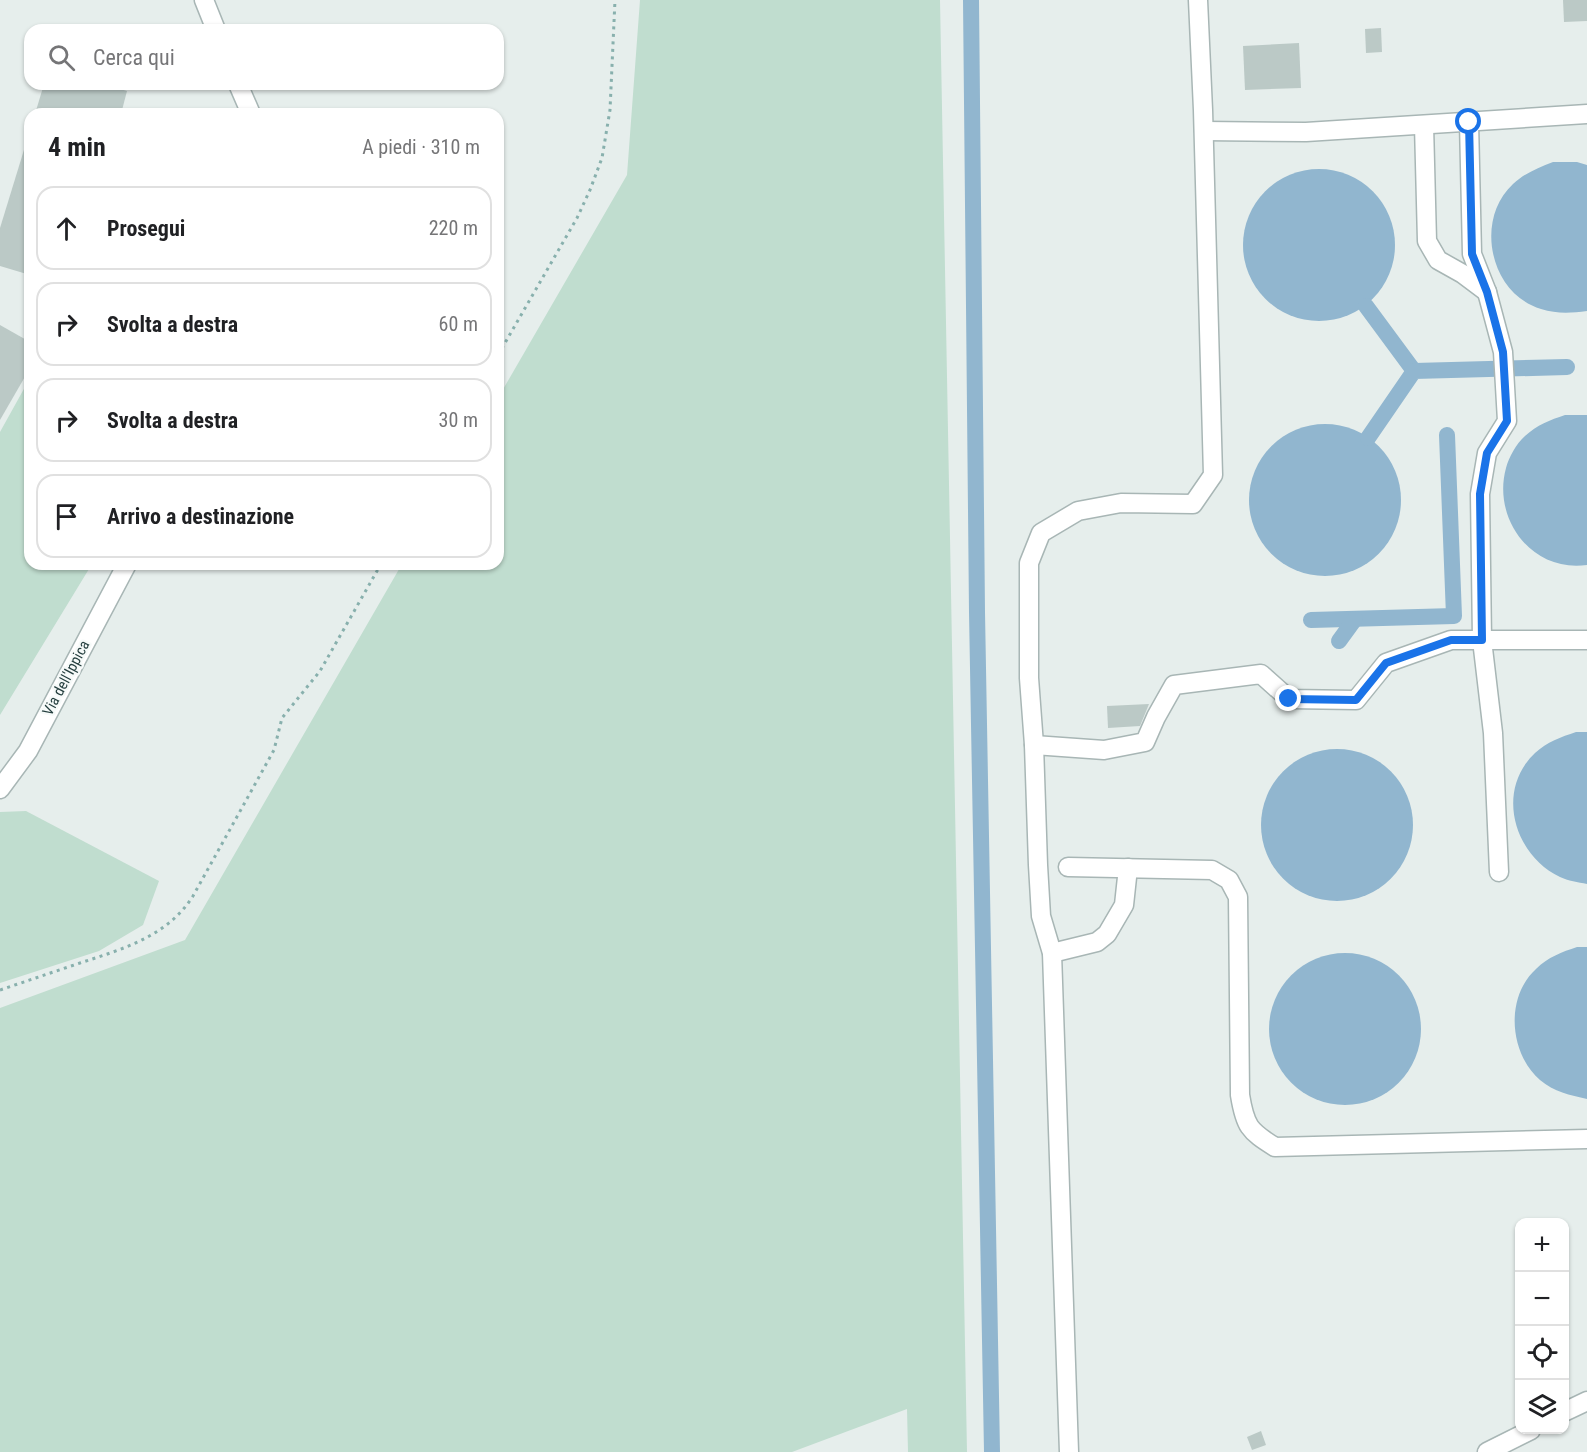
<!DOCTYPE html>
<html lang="it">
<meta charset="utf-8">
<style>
:root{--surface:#fff;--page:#f6f6f6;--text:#202124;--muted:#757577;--line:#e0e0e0}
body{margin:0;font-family:"Roboto Condensed",sans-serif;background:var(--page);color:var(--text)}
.controls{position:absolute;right:18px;bottom:18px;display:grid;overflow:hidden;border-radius:12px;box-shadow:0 2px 4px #0004}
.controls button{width:54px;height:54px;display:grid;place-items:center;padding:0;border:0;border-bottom:2px solid var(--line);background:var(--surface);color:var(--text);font:30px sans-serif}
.stop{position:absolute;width:18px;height:18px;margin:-14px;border:4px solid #1a73e8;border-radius:50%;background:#fff}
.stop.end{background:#1a73e8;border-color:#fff;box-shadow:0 2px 6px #0008}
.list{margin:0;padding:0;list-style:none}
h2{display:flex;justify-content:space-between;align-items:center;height:78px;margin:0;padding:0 24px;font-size:26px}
h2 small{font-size:20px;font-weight:400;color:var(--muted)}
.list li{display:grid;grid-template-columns:39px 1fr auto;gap:18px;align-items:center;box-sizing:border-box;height:84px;margin:0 12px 12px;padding:0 12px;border:2px solid var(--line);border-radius:18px}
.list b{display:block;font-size:22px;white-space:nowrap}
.list em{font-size:20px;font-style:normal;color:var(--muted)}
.icon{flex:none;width:33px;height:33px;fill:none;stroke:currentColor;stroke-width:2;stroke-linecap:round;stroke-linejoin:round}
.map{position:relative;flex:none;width:1587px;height:1452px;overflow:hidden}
.search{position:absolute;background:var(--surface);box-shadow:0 2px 4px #0004;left:24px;top:24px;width:480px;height:66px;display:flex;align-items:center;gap:15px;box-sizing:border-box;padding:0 21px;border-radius:18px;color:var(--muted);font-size:22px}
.panel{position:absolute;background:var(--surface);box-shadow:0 2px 4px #0004;left:24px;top:108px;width:480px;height:462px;border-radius:18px}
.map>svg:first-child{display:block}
.green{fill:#c0ddcf}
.water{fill:#91b6cf}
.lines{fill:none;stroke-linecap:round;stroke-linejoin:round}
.canal{stroke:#91b6cf;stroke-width:16}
.building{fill:#bbc9c6}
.minor-casing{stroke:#a8b6b5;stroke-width:21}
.path{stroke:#88b0ad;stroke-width:3;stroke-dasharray:3 4.5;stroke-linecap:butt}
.minor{stroke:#fff;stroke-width:18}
.route{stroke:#1a73e8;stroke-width:8}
.labels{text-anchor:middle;stroke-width:4.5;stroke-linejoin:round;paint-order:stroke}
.street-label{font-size:15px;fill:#253f3f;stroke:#f6faf9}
</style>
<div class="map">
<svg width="1587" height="1452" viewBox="0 0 1587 1452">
<rect width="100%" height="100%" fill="#e6eeec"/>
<g class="green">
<polygon points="640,0 940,0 967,1452 908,1452 907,1409 792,1452 0,1452 0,1008 185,940 402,564 498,564 498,398 627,175"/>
<polygon points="30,378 30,564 92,564 0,715 0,432"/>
<polygon points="26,811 159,881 143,925 99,951 0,983 0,812"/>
</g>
<g class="water">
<path d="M1553 162H1577L1587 165V311C1571 313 1557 314 1541 309 1490 294 1474 220 1513 184 1525 173 1538 168 1553 162Z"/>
<circle cx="1319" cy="245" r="76"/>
<path d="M1565 415H1587V565C1532 573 1492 519 1506 468 1509 457 1516 444 1525 436 1537 425 1550 420 1565 415Z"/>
<circle cx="1325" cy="500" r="76"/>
<path d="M1576 732H1587V884C1578 882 1568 881 1560 877 1514 855 1495 791 1535 753 1547 742 1561 737 1576 732Z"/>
<circle cx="1337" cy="825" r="76"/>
<path d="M1577 947H1587V1099C1570 1095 1554 1092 1540 1080 1509 1053 1505 997 1536 969 1548 957 1562 952 1577 947Z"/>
<circle cx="1345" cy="1029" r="76"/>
</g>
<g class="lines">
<g class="canal">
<polyline points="971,0 977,612 992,1452"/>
<polyline points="1366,306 1414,371"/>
<polyline points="1368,438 1414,371 1567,367"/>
<polyline points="1311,620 1454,616 1447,435"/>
<polyline points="1339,641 1355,619"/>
</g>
</g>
<g class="building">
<polygon points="1563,0 1587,0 1587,21 1564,22"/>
<polygon points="1381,28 1382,52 1366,53 1365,29"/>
<polygon points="1299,43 1301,88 1245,90 1243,46"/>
<polygon points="44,84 103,84 127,91 121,114 35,114"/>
<polygon points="27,140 30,141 30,275 0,266 0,228"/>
<polygon points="0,325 30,342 30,368 0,420"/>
<polygon points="1149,704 1140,726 1108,728 1107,706"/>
<polygon points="1261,1431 1266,1445 1252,1450 1247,1437"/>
</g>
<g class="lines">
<defs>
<g id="minor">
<polyline points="204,0 216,30"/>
<polyline points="238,84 251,114"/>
<polyline points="1469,122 1472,254 1487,292 1503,352 1507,421 1487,453 1480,494 1482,640 1493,733 1499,872"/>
<polyline points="1424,125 1427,241 1438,260 1463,274 1487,292"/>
<polyline points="1204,131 1306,132 1587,114"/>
<polyline points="1034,745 1104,750 1145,742 1156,717 1174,685 1261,674 1289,699 1356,700 1386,663 1451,640 1587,640"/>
<polyline points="0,789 28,751 127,564"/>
<path d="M1068 867 1212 870 1229 880 1238 897 1240 1095C1245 1126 1249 1131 1275 1147L1587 1139"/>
<polyline points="1052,953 1097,942 1107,934 1124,905 1128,868"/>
<polyline points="1564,1412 1587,1401"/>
<polyline points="1069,1452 1052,953 1041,916 1038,865 1034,745 1029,678 1029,563 1041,533 1078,511 1121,503 1193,504 1213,475 1203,110 1198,0"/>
<polyline points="1487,1452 1531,1430"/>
</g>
</defs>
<use href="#minor" class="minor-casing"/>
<g class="path">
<polyline points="498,355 577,218 590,190 602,158 610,110 615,0"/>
<path d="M0 990C27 981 53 972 80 963 123 949 168 936 193 896L274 750 282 718 320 671 381 564"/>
</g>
<use href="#minor" class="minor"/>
</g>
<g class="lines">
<polyline class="route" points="1289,699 1356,700 1386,663 1451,640 1482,640 1480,494 1487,453 1507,421 1503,352 1487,292 1472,254 1469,122"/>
</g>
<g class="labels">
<g class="street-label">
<text transform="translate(66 678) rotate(-62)" y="5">Via dell'Ippica</text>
</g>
</g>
</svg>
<div class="controls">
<button>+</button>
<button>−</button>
<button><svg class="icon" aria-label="locate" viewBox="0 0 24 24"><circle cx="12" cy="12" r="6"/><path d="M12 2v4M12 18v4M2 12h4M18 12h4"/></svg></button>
<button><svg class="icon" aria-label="layers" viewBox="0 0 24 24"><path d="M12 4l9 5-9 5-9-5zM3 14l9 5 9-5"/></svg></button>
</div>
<div class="stop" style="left:1469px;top:122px"></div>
<div class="stop end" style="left:1289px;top:699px"></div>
<div class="search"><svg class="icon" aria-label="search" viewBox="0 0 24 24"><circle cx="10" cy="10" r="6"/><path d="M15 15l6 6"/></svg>Cerca qui</div>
<section class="panel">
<h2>4 min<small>A piedi · 310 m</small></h2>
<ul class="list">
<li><svg class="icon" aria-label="ahead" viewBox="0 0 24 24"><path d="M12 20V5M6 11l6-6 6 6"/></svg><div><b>Prosegui</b></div><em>220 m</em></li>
<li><svg class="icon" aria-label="right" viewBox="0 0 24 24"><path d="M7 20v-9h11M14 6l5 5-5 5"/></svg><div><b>Svolta a destra</b></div><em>60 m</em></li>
<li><svg class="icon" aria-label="right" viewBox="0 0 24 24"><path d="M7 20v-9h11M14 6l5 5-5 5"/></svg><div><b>Svolta a destra</b></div><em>30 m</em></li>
<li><svg class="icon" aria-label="arrive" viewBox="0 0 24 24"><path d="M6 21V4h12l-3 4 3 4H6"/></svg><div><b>Arrivo a destinazione</b></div></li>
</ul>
</section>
</div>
